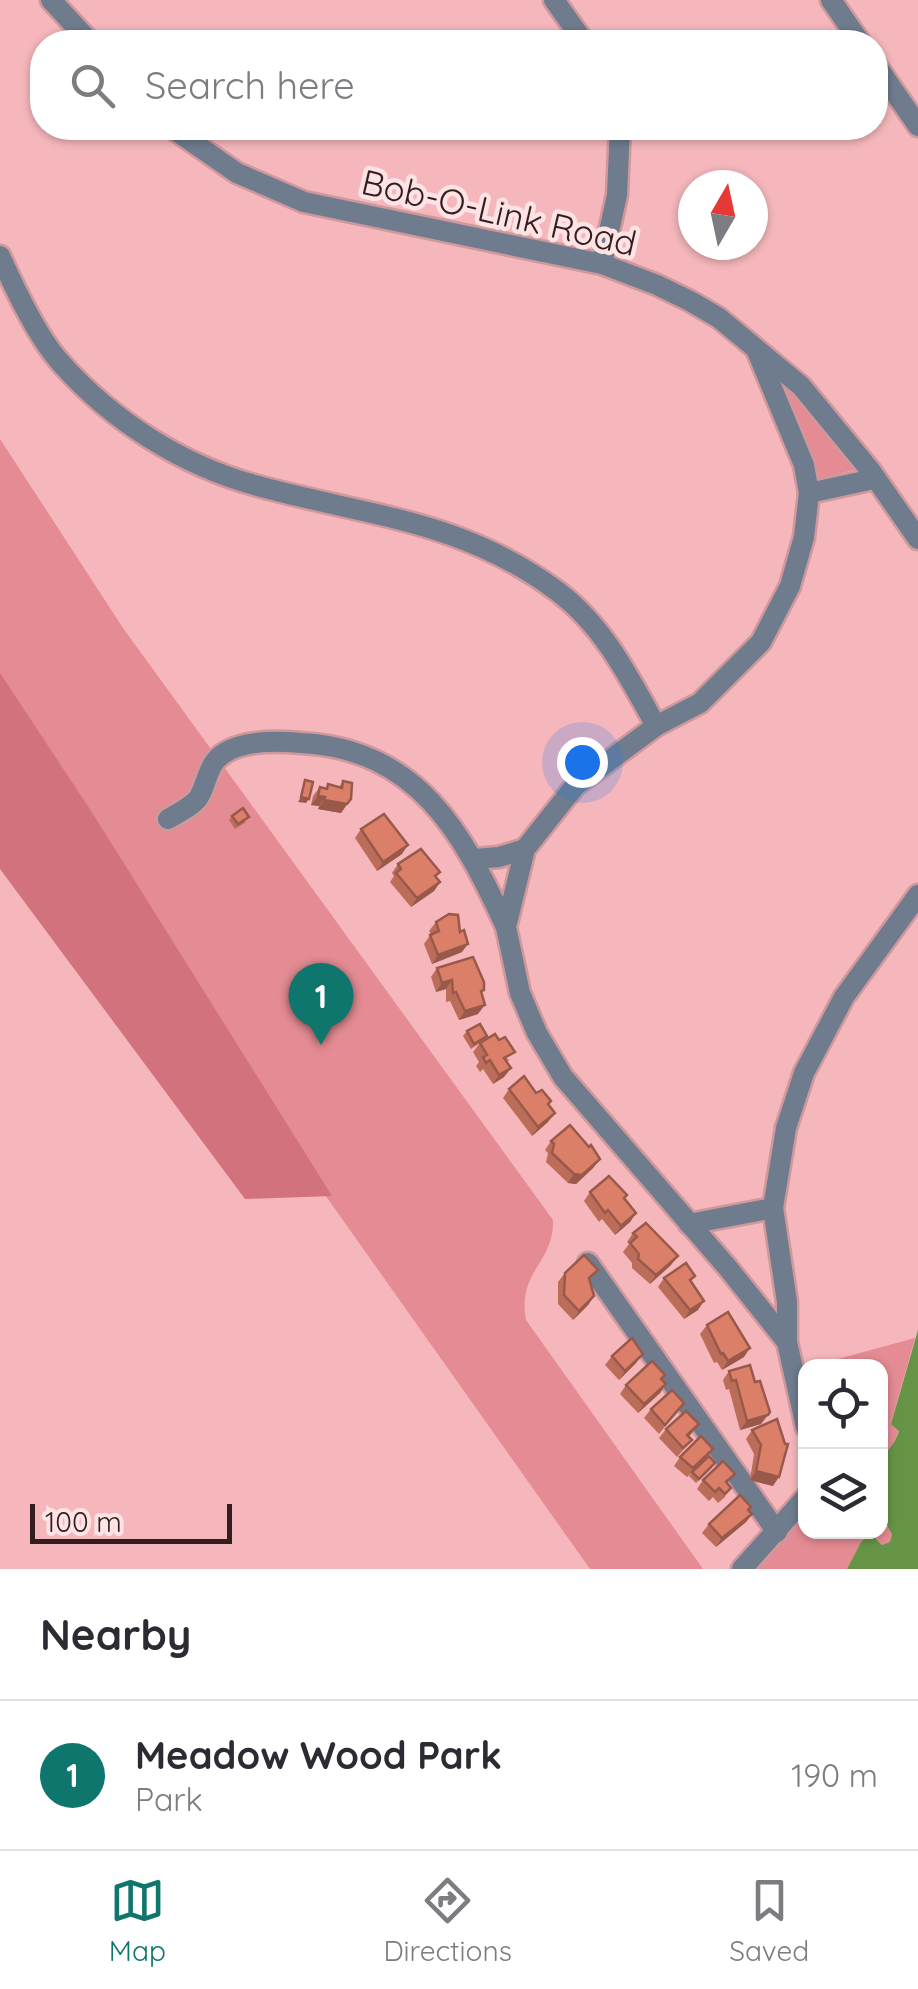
<!DOCTYPE html>
<style>
:root{--surface:#fff;--page:#f2f2f3;--text:#2b2b33;--muted:#7c7c81;--line:#e1e1e2;--accent:#0f766e}
body{margin:0;font-family:Quicksand,sans-serif;background:var(--page);color:var(--text)}
.controls{position:absolute;right:30px;bottom:30px;display:grid;overflow:hidden;border-radius:20px;box-shadow:0 2px 8px #0004}
.controls button{width:90px;height:90px;display:grid;place-items:center;padding:0;border:0;border-bottom:2px solid var(--line);background:var(--surface);color:var(--text);font:50px sans-serif}
.compass{position:absolute;left:678px;top:170px;width:90px;height:90px;border-radius:50%;background:var(--surface);box-shadow:0 2px 8px #0004;rotate:9deg}
.scale{position:absolute;left:30px;bottom:25px;width:202px;box-sizing:border-box;padding-left:10px;border:5px solid #341d1f;border-top:0;font-size:28px;line-height:35px;white-space:nowrap;color:#341d1f;-webkit-text-stroke:8px #fde3e4;paint-order:stroke}
.you{position:absolute;left:582px;top:762px;width:35px;height:35px;margin:-25px;border:8px solid #fff;border-radius:50%;background:#1a73e8;box-shadow:0 0 0 15px #1a73e833}
.badge{display:grid;place-items:center;width:65px;height:65px;border-radius:50%;background:var(--accent);color:#fff;font-size:32px;font-weight:700}
.pin{position:absolute;translate:-50% -82px;filter:drop-shadow(0 2px 5px #0008)}
.pin::after{content:'';position:absolute;top:52px;width:35px;height:30px;background:inherit;clip-path:polygon(0 0,100% 0,50% 100%)}
.list{margin:0;padding:0;list-style:none}
h2{display:flex;justify-content:space-between;align-items:center;height:130px;margin:0;padding:0 40px;font-size:42px}
h2 small{font-size:32px;font-weight:400;color:var(--muted)}
.list li{display:grid;grid-template-columns:65px 1fr auto;gap:30px;align-items:center;box-sizing:border-box;height:150px;padding:0 40px;border-top:2px solid var(--line)}
.list b{display:block;font-size:38px;white-space:nowrap}
.list p{margin:0;font-size:32px;white-space:nowrap;color:var(--muted)}
.list em{font-size:32px;font-style:normal;color:var(--muted)}
.icon{flex:none;width:55px;height:55px;fill:none;stroke:currentColor;stroke-width:2;stroke-linecap:round;stroke-linejoin:round}
.map{position:relative;flex:none;width:918px;height:1569px;overflow:hidden}
.search{position:absolute;background:var(--surface);box-shadow:0 2px 8px #0004;left:30px;right:30px;top:30px;height:110px;display:flex;align-items:center;gap:25px;box-sizing:border-box;padding:0 35px;border-radius:40px;color:var(--muted);font-size:38px}
.sheet{height:280px;background:var(--surface)}
nav{display:flex;justify-content:space-around;align-items:center;box-sizing:border-box;height:140px;border-top:2px solid var(--line);background:var(--surface);font-size:28px;color:var(--muted)}
nav a{display:grid;justify-items:center;gap:5px}
nav .on{color:var(--accent)}
.map>svg:first-child{display:block}
.green{fill:#e48b93}
.forest{fill:#d1727c}
.water{fill:#669446}
.lines{fill:none;stroke-linecap:round;stroke-linejoin:round}
.minor-casing{stroke:#ce989c;stroke-width:25}
.minor{stroke:#6e7c8e;stroke-width:20}
.wall{fill:#bc6d5a}
.shaded-wall{fill:#99594a}
.building{fill:#db7f69;stroke:#99594a;stroke-width:2.5}
.labels{text-anchor:middle;stroke-width:9;stroke-linejoin:round;paint-order:stroke}
.street-label{font-size:35px;fill:#341d1f;stroke:#fde3e4}
</style>
<div class="map">
<svg width="918" height="1569" viewBox="0 0 918 1569">
<rect width="100%" height="100%" fill="#f5b7bb"/>
<g class="green">
<polygon points="783,390 793,390 861,468 819,479 814,477"/>
<path d="M0 439 123 628 553 1220C554 1264 517 1271 526 1320L703 1569H590L0 736Z"/>
<path d="M915 1338 891 1423 899 1430C894 1446 883 1457 881 1472L880 1366H812Z"/>
<polygon points="805,1515 806,1532 880,1532 881,1517 892,1534 890,1543 882,1545 871,1535 861,1542 847,1569 751,1569"/>
</g>
<polygon class="forest" points="0,673 93,814 332,1196 245,1199 0,869"/>
<path class="water" d="M918 1330V1569H847L861 1542 871 1534 882 1545 890 1542 892 1534C879 1515 873 1480 884 1458 889 1446 894 1446 899 1431L891 1424Z"/>
<g class="lines">
<defs>
<g id="minor">
<polyline points="51,0 90,42"/>
<polyline points="554,0 584,42"/>
<polyline points="831,0 860,42"/>
<polyline points="876,65 918,126"/>
<polyline points="172,128 237,173 304,202 602,264 657,285 690,301 719,318 801,386 870,470 918,539"/>
<path d="M0 256C15 289 37 336 60 362 112 421 183 466 258 486 367 516 462 520 557 591 603 625 629 677 656 726"/>
<polyline points="602,264 617,195 620,128"/>
<polyline points="756,349 804,465 809,493 804,537 790,586 761,642 700,703 656,726 575,786 525,849 506,927 520,993 537,1033 563,1077 728,1268 787,1342"/>
<polyline points="809,493 874,479"/>
<path d="M168 819C178 813 193 806 199 797 209 779 207 763 226 752 246 740 278 741 301 743 418 749 463 833 506 927"/>
<polyline points="475,859 499,857 525,849"/>
<polyline points="689,1224 773,1208"/>
<polyline points="588,1263 777,1532"/>
<polyline points="806,1427 787,1342 787,1302 773,1208 786,1128 804,1073 844,997 918,895"/>
<polyline points="742,1569 806,1497"/>
</g>
</defs>
<use href="#minor" class="minor-casing"/>
<use href="#minor" class="minor"/>
</g>
<g class="wall">
<polygon points="343,781 351,799 341,813 318,809 319,806 311,805 313,796 320,787 325,789 328,784 339,787"/>
<polygon points="232,816 246,822 235,829 229,820"/>
<polygon points="361,829 402,854 377,871 355,838"/>
<polygon points="398,864 440,872 436,877 440,882 434,891 411,907 390,882 394,876 392,873"/>
<polygon points="436,922 462,952 432,964 424,944 431,934 429,931"/>
<polygon points="437,968 482,994 478,1014 459,1020 450,1001 446,1002 446,989 436,992 431,977"/>
<polygon points="467,1031 487,1036 484,1040 509,1060 507,1062 511,1068 504,1077 493,1084 483,1069 480,1072 476,1066 479,1062 473,1052 480,1043 471,1049 463,1036"/>
<polygon points="509,1089 536,1093 548,1105 548,1122 532,1136 503,1098"/>
<polygon points="551,1141 600,1159 593,1168 576,1184 568,1183 546,1162 548,1153 545,1150"/>
<polygon points="590,1192 624,1199 636,1213 630,1222 615,1235 602,1219 599,1222 584,1201"/>
<polygon points="633,1233 671,1265 650,1284 632,1268 632,1263 623,1252 629,1244 627,1242"/>
<polygon points="565,1273 590,1280 594,1296 588,1305 573,1320 558,1304 558,1282"/>
<polygon points="664,1278 691,1282 698,1310 684,1319 658,1287"/>
<polygon points="707,1325 744,1357 722,1370 717,1362 714,1363 700,1334"/>
<polygon points="612,1356 636,1363 619,1380 605,1365"/>
<polygon points="729,1371 761,1424 740,1430 729,1389 726,1390 723,1380"/>
<polygon points="665,1375 662,1380 666,1384 660,1393 638,1413 620,1394 626,1385"/>
<polygon points="684,1403 659,1434 644,1418 651,1409"/>
<polygon points="777,1419 773,1486 750,1480 754,1454 746,1439 752,1430"/>
<polygon points="699,1424 689,1437 692,1440 677,1457 659,1438 666,1429"/>
<polygon points="680,1457 708,1457 712,1468 696,1483 689,1476 692,1473 687,1477 674,1466"/>
<polygon points="703,1480 727,1484 725,1497 718,1503 713,1497 709,1501 697,1489"/>
<polygon points="749,1511 752,1514 746,1522 716,1547 702,1533 709,1524"/>
</g>
<g class="shaded-wall">
<polygon points="318,796 325,797 319,806 311,805"/>
<polygon points="301,797 309,799 306,803 298,802"/>
<polygon points="324,800 347,804 341,813 318,809"/>
<polygon points="408,845 402,854 377,871 383,862"/>
<polygon points="440,882 434,891 411,907 417,898"/>
<polygon points="468,944 462,952 432,964 438,955"/>
<polygon points="452,980 446,989 436,992 442,983"/>
<polygon points="485,1005 478,1014 459,1020 465,1011"/>
<polygon points="511,1068 504,1077 493,1084 499,1075"/>
<polygon points="555,1113 548,1122 532,1136 538,1127"/>
<polygon points="600,1159 593,1168 576,1184 568,1183 574,1174"/>
<polygon points="636,1213 630,1222 615,1235 621,1226"/>
<polygon points="678,1256 671,1265 650,1284 656,1275"/>
<polygon points="594,1296 588,1305 573,1320 579,1311"/>
<polygon points="704,1301 698,1310 684,1319 690,1310"/>
<polygon points="750,1348 744,1357 722,1370 728,1361"/>
<polygon points="643,1354 636,1363 619,1380 625,1371"/>
<polygon points="666,1384 660,1393 638,1413 644,1404"/>
<polygon points="768,1415 761,1424 740,1430 747,1421"/>
<polygon points="756,1471 779,1477 773,1486 750,1480"/>
<polygon points="752,1514 746,1522 716,1547 722,1538"/>
</g>
<g class="building">
<polygon points="305,780 313,782 309,799 301,797"/>
<polygon points="343,781 352,783 351,799 347,804 324,800 325,797 318,796 320,787 327,789 328,784 342,788"/>
<polygon points="243,808 249,817 238,824 232,816"/>
<polygon points="384,814 408,845 383,862 361,829"/>
<polygon points="421,849 440,872 435,876 440,882 417,898 396,873 401,869 398,864"/>
<polygon points="449,914 458,915 460,932 464,930 468,944 438,955 430,935 439,931 436,922"/>
<polygon points="473,957 484,982 484,990 481,991 485,1005 465,1011 456,992 453,993 452,980 442,983 437,968"/>
<polygon points="480,1024 487,1036 474,1044 467,1031"/>
<polygon points="495,1034 499,1040 505,1037 515,1052 504,1058 511,1068 499,1075 490,1060 486,1063 483,1057 487,1055 480,1043"/>
<polygon points="524,1076 536,1093 542,1090 551,1101 548,1104 555,1113 538,1127 509,1089"/>
<polygon points="570,1125 589,1147 591,1145 600,1159 582,1175 574,1174 552,1153 554,1144 551,1141"/>
<polygon points="609,1176 627,1195 624,1198 636,1213 621,1226 608,1210 605,1213 590,1192"/>
<polygon points="646,1223 678,1256 656,1275 638,1259 639,1254 630,1243 637,1237 633,1233"/>
<polygon points="584,1255 598,1270 589,1278 594,1296 579,1311 564,1295 565,1273"/>
<polygon points="686,1263 695,1276 690,1280 704,1301 690,1310 664,1278"/>
<polygon points="728,1312 750,1348 728,1361 723,1353 721,1354 707,1325"/>
<polygon points="632,1338 643,1354 625,1371 612,1356"/>
<polygon points="652,1361 665,1375 661,1379 666,1384 644,1404 626,1385"/>
<polygon points="750,1365 755,1382 760,1381 770,1412 768,1415 747,1421 736,1380 732,1381 729,1371"/>
<polygon points="672,1390 684,1403 665,1425 651,1409"/>
<polygon points="686,1411 699,1424 687,1435 692,1440 683,1448 666,1429"/>
<polygon points="777,1419 785,1444 788,1444 779,1477 756,1471 761,1445 752,1430"/>
<polygon points="701,1436 713,1449 693,1468 680,1457"/>
<polygon points="709,1456 715,1463 699,1479 692,1472"/>
<polygon points="723,1461 735,1474 726,1482 731,1488 725,1494 719,1488 715,1492 703,1480"/>
<polygon points="740,1495 751,1507 748,1510 752,1514 722,1538 709,1524"/>
</g>
<g class="labels">
<g class="street-label">
<text transform="translate(499 213) rotate(13)" y="12">Bob-O-Link Road</text>
</g>
</g>
</svg>
<div class="controls">
<button><svg class="icon" aria-label="locate" viewBox="0 0 24 24"><circle cx="12" cy="12" r="6"/><path d="M12 2v4M12 18v4M2 12h4M18 12h4"/></svg></button>
<button><svg class="icon" aria-label="layers" viewBox="0 0 24 24"><path d="M12 4l9 5-9 5-9-5zM3 14l9 5 9-5"/></svg></button>
</div>
<svg class="compass" viewBox="-18 -18 36 36"><path d="M0-13l5 13h-10z" fill="#e53935"/><path d="M0 13l5-13h-10z" fill="#7c7c81"/></svg>
<div class="scale">100 m</div>
<div class="you"></div>
<div class="pin badge" style="left:321px;top:1045px">1</div>
<div class="search"><svg class="icon" aria-label="search" viewBox="0 0 24 24"><circle cx="10" cy="10" r="6"/><path d="M15 15l6 6"/></svg>Search here</div>
</div>
<section class="sheet">
<h2>Nearby<small></small></h2>
<ul class="list">
<li><span class="badge">1</span><div><b>Meadow Wood Park</b><p>Park</p></div><em>190 m</em></li>
</ul>
</section>
<nav>
<a class="on"><svg class="icon" aria-label="map" viewBox="0 0 24 24"><path d="M3 6l6-2 6 2 6-2v14l-6 2-6-2-6 2zM9 4v14M15 6v14"/></svg>Map</a>
<a><svg class="icon" aria-label="directions" viewBox="0 0 24 24"><path d="M12 3l9 9-9 9-9-9zM9 14v-3h6M13 9l2 2-2 2"/></svg>Directions</a>
<a><svg class="icon" aria-label="saved" viewBox="0 0 24 24"><path d="M7 4h10v16l-5-4-5 4z"/></svg>Saved</a>
</nav>
